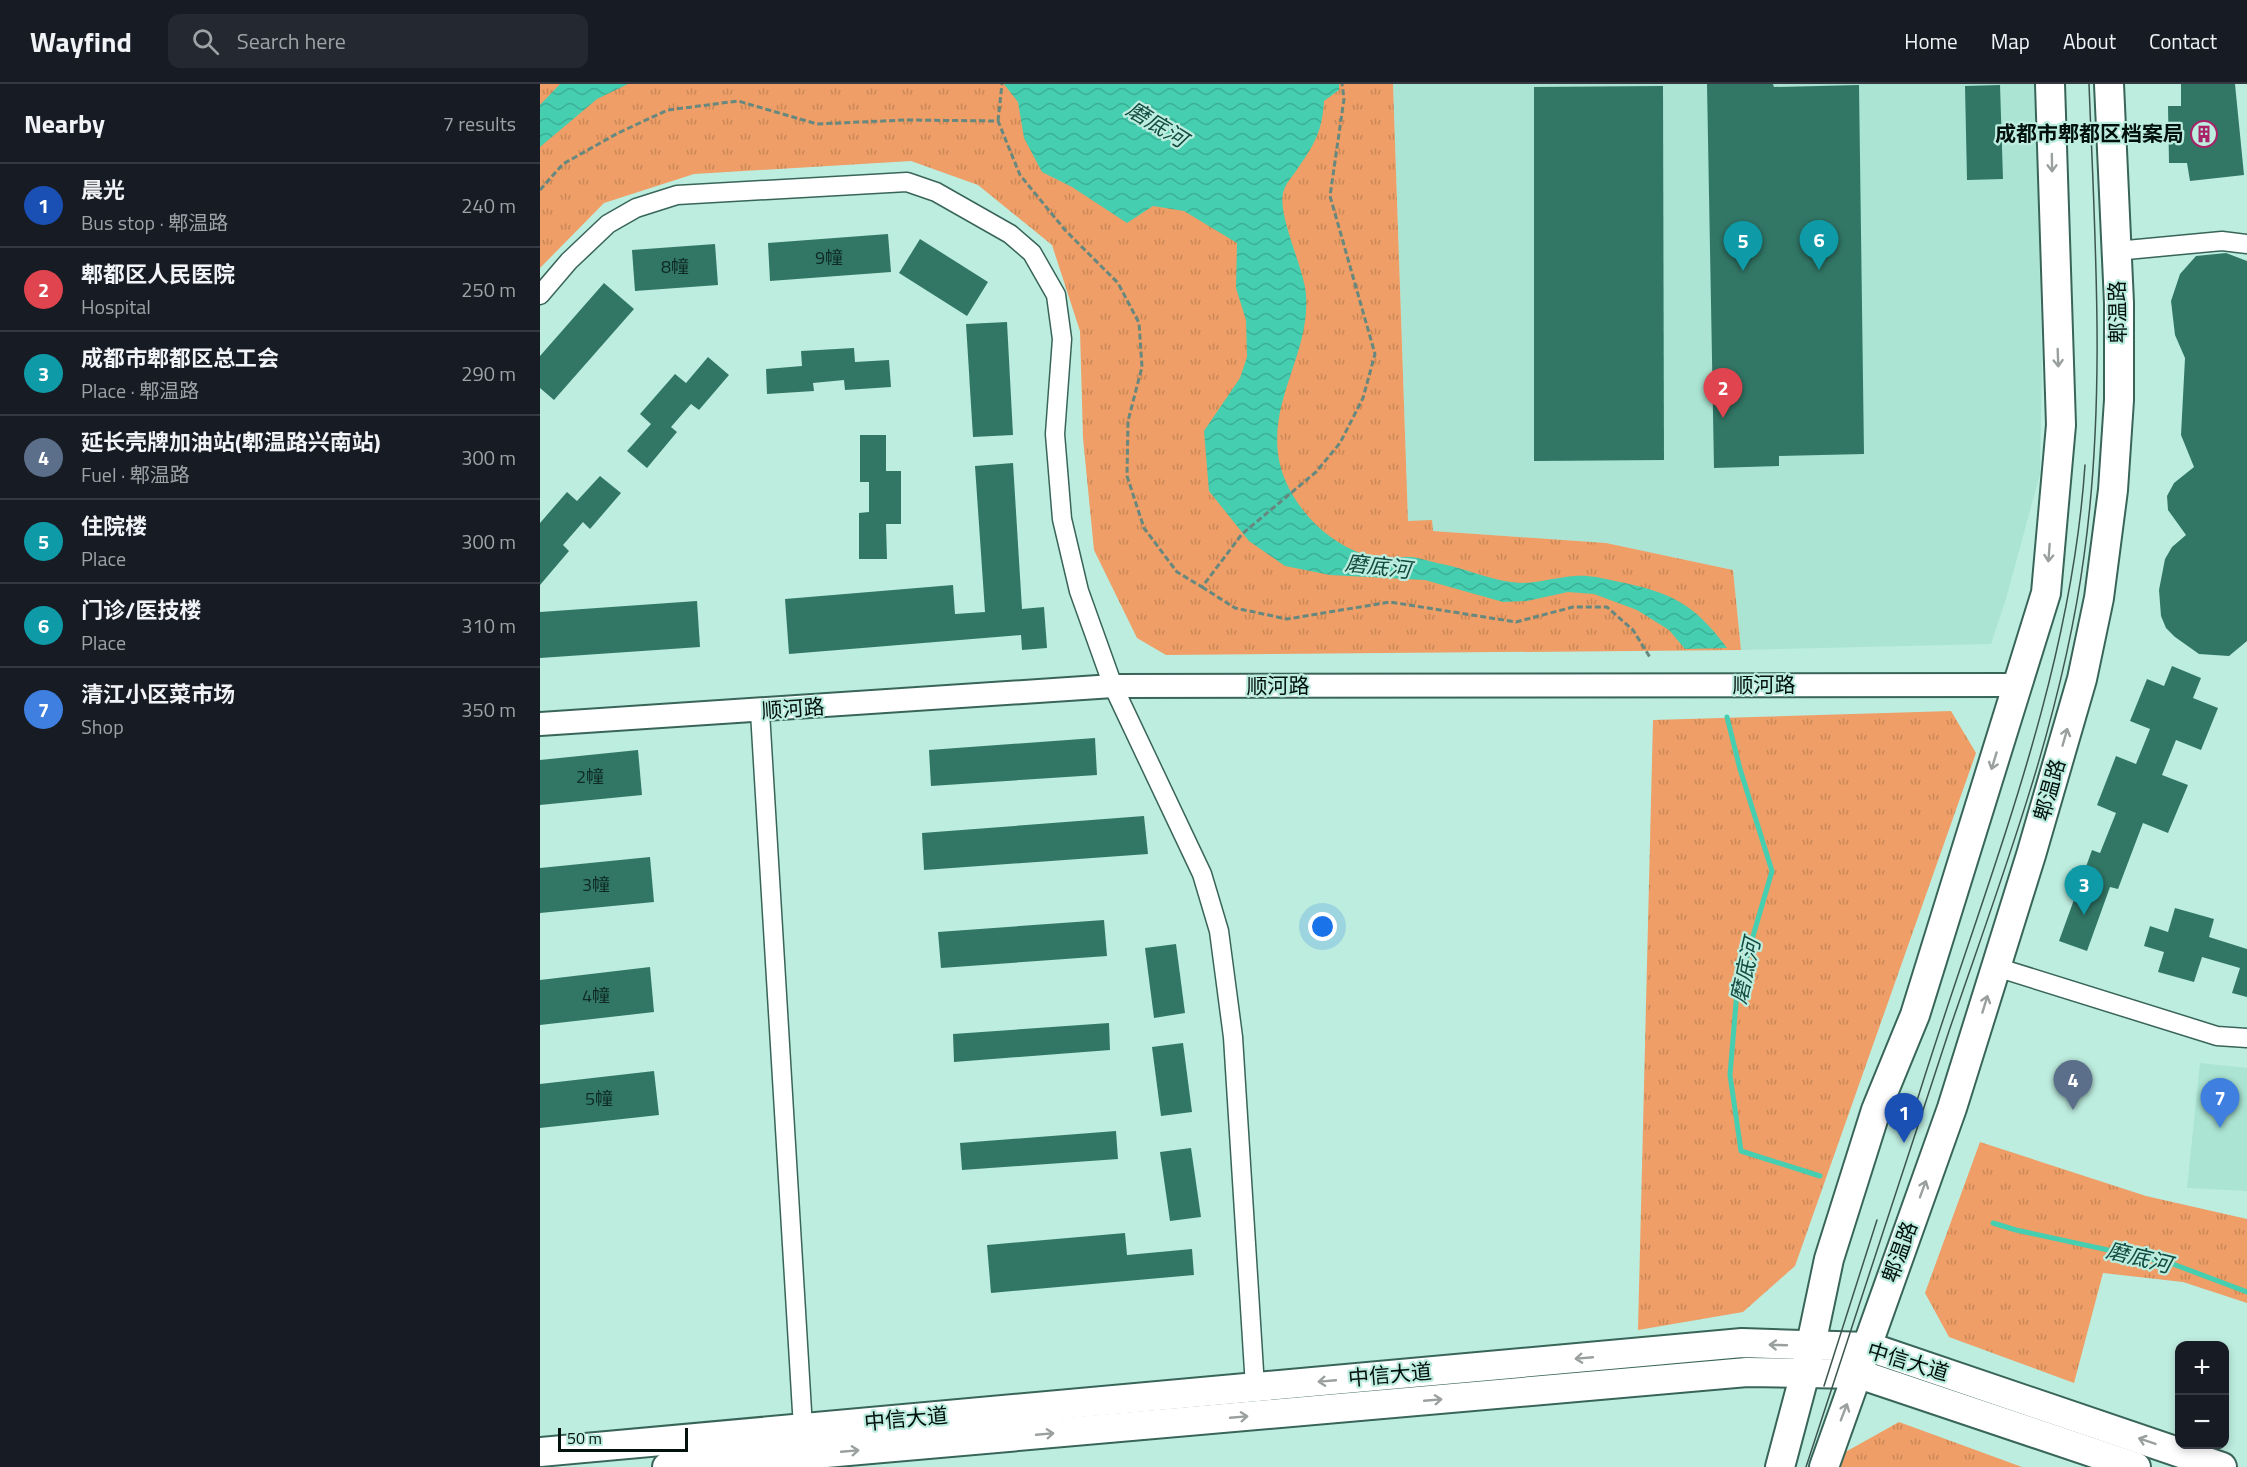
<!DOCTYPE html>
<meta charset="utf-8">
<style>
:root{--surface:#171b24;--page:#242831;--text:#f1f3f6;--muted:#9ea1a6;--line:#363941;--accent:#1a73e8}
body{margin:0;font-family:"Titillium Web","Noto Sans SC",sans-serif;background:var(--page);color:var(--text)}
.controls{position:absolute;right:18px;bottom:18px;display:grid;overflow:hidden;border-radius:12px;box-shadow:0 3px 9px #0003}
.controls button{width:54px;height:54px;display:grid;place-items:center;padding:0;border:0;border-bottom:2px solid var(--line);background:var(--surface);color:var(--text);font:30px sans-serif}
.scale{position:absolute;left:18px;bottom:15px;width:130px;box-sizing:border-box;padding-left:6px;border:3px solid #02110d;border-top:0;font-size:16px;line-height:21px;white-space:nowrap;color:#02110d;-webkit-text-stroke:4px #bdeddf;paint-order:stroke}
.you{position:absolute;left:783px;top:843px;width:21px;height:21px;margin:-15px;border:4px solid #fff;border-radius:50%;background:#1a73e8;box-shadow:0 0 0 9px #1a73e833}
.badge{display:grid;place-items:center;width:39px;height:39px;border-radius:50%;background:var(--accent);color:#fff;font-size:20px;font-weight:700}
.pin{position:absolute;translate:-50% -50px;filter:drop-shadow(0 2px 3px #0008)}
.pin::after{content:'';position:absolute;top:32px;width:21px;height:18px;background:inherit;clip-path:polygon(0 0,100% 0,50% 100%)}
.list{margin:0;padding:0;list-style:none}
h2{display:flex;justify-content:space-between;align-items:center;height:78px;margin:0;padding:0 24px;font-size:26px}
h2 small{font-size:20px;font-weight:400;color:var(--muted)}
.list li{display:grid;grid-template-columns:39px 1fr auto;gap:18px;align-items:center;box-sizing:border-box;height:84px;padding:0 24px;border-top:2px solid var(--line)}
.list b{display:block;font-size:22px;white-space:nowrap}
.list p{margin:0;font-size:20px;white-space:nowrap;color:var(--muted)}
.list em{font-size:20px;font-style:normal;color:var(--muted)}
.icon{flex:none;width:33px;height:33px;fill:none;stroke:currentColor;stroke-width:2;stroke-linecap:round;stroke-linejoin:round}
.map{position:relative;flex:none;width:1707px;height:1383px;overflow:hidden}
header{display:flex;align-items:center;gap:36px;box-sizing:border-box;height:84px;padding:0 30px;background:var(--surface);border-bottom:2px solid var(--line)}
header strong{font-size:28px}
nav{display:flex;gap:33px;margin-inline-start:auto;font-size:21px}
.search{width:420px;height:54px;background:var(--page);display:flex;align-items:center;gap:15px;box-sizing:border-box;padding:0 21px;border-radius:12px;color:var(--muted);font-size:22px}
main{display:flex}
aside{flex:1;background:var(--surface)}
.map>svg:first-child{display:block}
.built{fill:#abe4d3}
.grass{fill:url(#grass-tufts)}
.water{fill:url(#water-waves)}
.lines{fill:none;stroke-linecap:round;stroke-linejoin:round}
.stream{stroke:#45ceb0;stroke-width:5}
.building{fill:#327766}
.minor-casing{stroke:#396559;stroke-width:21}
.tertiary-casing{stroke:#396559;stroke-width:26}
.primary-casing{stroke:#396559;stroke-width:32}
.path{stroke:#67887f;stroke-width:3;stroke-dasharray:6 3;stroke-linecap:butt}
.minor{stroke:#fff;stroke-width:18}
.tertiary{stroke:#fff;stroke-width:22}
.primary{stroke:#fff;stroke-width:28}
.tram{stroke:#3d564f;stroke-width:1.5}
.oneway{stroke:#9aa09e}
.labels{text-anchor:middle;stroke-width:4.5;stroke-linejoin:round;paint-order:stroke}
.number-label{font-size:18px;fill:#0e2a23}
.poi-label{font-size:21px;font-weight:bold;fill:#02110d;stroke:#bdeddf;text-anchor:end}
.street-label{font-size:21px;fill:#02110d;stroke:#bdeddf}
.water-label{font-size:22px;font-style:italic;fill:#134c40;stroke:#bdeddf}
</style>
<header>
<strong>Wayfind</strong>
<div class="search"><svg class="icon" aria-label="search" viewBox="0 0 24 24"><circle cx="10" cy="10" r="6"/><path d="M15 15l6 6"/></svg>Search here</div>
<nav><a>Home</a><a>Map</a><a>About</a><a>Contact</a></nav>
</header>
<main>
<aside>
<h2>Nearby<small>7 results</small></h2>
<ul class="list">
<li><span class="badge" style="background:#1a4fb4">1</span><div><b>晨光</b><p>Bus stop · 郫温路</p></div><em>240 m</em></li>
<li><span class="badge" style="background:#e0444e">2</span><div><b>郫都区人民医院</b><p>Hospital</p></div><em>250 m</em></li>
<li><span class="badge" style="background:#0f9aa8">3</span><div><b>成都市郫都区总工会</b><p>Place · 郫温路</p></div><em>290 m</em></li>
<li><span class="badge" style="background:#5c6f8a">4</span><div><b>延长壳牌加油站(郫温路兴南站)</b><p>Fuel · 郫温路</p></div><em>300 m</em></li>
<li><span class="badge" style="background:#0f9aa8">5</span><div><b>住院楼</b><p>Place</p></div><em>300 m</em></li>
<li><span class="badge" style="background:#0f9aa8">6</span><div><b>门诊/医技楼</b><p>Place</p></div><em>310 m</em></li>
<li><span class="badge" style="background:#3f7fe0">7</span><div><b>清江小区菜市场</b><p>Shop</p></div><em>350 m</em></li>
</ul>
</aside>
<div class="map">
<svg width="1707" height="1383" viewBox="0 0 1707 1383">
<defs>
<pattern id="grass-tufts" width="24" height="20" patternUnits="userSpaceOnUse" patternTransform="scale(1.5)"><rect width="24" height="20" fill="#ee9e66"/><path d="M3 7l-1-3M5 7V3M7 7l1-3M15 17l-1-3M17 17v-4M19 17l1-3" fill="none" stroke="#ca8757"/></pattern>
<pattern id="water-waves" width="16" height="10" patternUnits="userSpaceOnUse" patternTransform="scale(1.5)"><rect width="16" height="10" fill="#45ceb0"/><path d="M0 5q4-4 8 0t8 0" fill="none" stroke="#3bb096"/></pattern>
</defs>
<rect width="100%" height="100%" fill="#bdeddf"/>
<g class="built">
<polygon points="853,0 1495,0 1502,278 1500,390 1466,515 1451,560 1201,566 1193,486 1066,459 892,447 868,437"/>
<polygon points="1660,979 1707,984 1707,1107 1647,1104"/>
</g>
<g class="grass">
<polygon points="0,0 853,0 868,437 892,436 893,447 1066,459 1193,486 1201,566 626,571 597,554 554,466 543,354 540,247 512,161 438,101 371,77 154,90 64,119 0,184"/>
<polygon points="1411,627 1436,669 1255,1182 1203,1228 1098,1246 1113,636"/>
<polygon points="1440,1058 1606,1112 1707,1135 1707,1219 1643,1198 1563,1189 1534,1299 1409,1253 1385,1209"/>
<polygon points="1359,1338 1482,1383 1296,1383 1300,1371"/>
</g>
<g class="water">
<polygon points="20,0 88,0 57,15 0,63 0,21"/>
<path d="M464 0H799V6L784 17C782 49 774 61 756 87 752 93 746 99 744 106 735 127 765 186 766 211 770 268 731 312 738 370 744 416 786 461 830 472 844 475 857 473 871 473 881 474 892 478 902 480 929 485 953 498 981 499 999 499 1017 493 1035 492 1049 491 1061 494 1075 497 1130 508 1153 518 1187 564L1145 565 1129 546 1097 526 1054 510 1028 508 987 517 963 518 885 496 790 491 745 482 709 457 669 407 664 347 700 294 707 273 706 236 696 204 697 159 644 127 613 122 587 139 532 103 502 88 484 54 478 18Z"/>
</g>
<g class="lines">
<g class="stream">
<polyline points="1187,633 1200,685 1232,787 1197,907 1190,991 1201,1067 1280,1092"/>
<polyline points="1453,1139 1476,1146 1633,1180 1707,1208"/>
</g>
</g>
<g class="building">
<polygon points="1167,0 1233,0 1234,3 1319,1 1324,370 1239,372 1239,382 1174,384"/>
<polygon points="1641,0 1695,0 1704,91 1650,97 1647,79 1629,79 1628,22 1641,22"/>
<polygon points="1460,1 1463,95 1427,96 1425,2"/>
<polygon points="1123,2 1124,376 994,377 994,3"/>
<polygon points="348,150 351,188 230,197 228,159"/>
<polygon points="380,155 448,198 427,232 359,189"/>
<polygon points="175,160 178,201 95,207 92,166"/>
<polygon points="1686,169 1707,177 1707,557 1689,572 1659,570 1635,553 1626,544 1621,532 1619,506 1625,475 1632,463 1646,451 1628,426 1627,412 1634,399 1654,383 1641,351 1645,274 1635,251 1631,217 1640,190 1656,172"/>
<polygon points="64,199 94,225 14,316 0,304 0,272"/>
<polygon points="467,238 473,351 433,353 426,240"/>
<polygon points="314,264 315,278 349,276 351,303 305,306 304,296 273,299 274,307 227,310 226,285 262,282 261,267"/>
<polygon points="168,273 189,291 159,326 151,320 131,343 137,348 107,384 87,367 111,340 100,330 135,290 146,299"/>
<polygon points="320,351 346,351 346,387 361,387 361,440 346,440 347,475 319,475 319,429 329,428 329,398 320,398"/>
<polygon points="473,379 482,525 504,523 507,564 482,566 481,551 249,570 245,515 413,501 415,530 445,528 435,382"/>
<polygon points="60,392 81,409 50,445 43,438 23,461 29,467 0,501 0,439 27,408 37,417"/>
<polygon points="157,517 160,563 0,574 0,528"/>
<polygon points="1632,582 1661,594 1653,614 1678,624 1661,666 1636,656 1622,691 1648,701 1628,749 1603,739 1578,805 1570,803 1547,867 1519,857 1552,766 1560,769 1576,729 1557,721 1576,672 1596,680 1610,645 1590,637 1607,595 1624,602"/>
<polygon points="555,654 557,691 391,702 389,666"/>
<polygon points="98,666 102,711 0,721 0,676"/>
<polygon points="604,732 608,770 384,786 382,749"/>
<polygon points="110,773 114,818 0,829 0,784"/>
<polygon points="1635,824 1674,835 1669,853 1707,865 1707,913 1692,909 1700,884 1662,873 1654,898 1618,888 1624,868 1604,862 1610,842 1628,848"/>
<polygon points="564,836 567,872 401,884 398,848"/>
<polygon points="636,860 645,929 614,934 605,864"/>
<polygon points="110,883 114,928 0,941 0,896"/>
<polygon points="569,939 570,966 414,978 413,950"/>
<polygon points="643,959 652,1028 621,1032 612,963"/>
<polygon points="114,987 119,1031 0,1044 0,1000"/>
<polygon points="576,1047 578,1075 422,1086 420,1059"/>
<polygon points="651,1064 661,1133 630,1137 620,1068"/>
<polygon points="585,1149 587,1171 652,1165 654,1191 451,1209 447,1161"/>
</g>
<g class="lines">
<defs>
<g id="minor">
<polyline points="1576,167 1682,157 1707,160"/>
<polyline points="0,211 29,177 68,140 96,124 137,111 367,98 396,108 470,150 492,169 516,211 522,255 515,350 522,435 539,507 573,602 662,790 679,847 693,953 715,1303"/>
<polyline points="220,628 263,1344"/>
<polyline points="1456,883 1677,952 1707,954"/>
</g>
<polyline id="tertiary" points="0,640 573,602 1478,601"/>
<g id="primary">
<polyline points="0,1368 1202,1259 1329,1263 1682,1383"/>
<polyline points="127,1383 1207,1288 1319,1290 1596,1383"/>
<polyline points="1240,1383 1265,1289 1289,1175 1336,1026 1375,931 1506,509 1521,341 1510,0"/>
<polyline points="1284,1383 1412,1024 1491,771 1542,595 1559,514 1573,406 1579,316 1579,219 1569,0"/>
</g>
</defs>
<use href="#minor" class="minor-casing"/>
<use href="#tertiary" class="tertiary-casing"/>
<use href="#primary" class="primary-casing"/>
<g class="path">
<polyline points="458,37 462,0"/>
<polyline points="0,106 23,80 78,49 128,26 198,17 277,40 365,36 458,37 480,91 525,146 578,199 599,239 602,283 588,337 587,392 604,444 637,488 662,503 702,450 776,388 800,359 823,314 835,270 790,112 804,15 802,0"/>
<polyline points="662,503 695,524 747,535 850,518 976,538 1033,523 1067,523 1093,546 1111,575"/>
</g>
<use href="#minor" class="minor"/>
<use href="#tertiary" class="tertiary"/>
<use href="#primary" class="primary"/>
<g class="tram">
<path d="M1376 1020C1441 809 1530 603 1545 381"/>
<polyline points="1284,1302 1337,1136"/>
<path d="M1266 1383C1315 1238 1360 1092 1409 947 1462 792 1522 636 1544 472 1566 315 1555 157 1549 0"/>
</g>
</g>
<defs><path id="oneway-shaft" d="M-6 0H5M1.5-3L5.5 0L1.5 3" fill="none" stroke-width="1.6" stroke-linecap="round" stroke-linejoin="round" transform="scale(1.5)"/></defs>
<g class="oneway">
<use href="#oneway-shaft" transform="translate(1512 79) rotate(89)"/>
<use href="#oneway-shaft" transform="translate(1518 274) rotate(88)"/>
<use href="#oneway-shaft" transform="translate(1509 469) rotate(94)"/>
<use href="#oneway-shaft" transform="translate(1525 653) rotate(-74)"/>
<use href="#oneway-shaft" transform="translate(1454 677) rotate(107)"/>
<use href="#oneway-shaft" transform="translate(1445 920) rotate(-73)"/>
<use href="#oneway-shaft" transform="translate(1383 1105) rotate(-70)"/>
<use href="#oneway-shaft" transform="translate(1238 1261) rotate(-178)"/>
<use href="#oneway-shaft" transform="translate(1044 1274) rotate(175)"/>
<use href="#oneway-shaft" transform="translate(787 1297) rotate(175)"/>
<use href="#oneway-shaft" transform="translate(893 1316) rotate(-5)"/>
<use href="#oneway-shaft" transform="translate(1304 1328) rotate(-69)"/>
<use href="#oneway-shaft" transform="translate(699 1333) rotate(-5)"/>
<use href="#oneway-shaft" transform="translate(505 1350) rotate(-5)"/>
<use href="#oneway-shaft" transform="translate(1607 1357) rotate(-161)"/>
<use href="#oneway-shaft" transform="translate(310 1367) rotate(-5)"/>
</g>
<defs>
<symbol id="building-ring" viewBox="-11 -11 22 22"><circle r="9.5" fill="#bdeddf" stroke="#a92167" stroke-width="1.5"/><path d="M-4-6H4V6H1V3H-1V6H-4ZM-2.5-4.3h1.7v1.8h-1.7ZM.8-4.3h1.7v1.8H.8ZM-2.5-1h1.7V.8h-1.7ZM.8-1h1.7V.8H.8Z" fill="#a92167"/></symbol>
</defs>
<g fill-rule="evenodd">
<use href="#building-ring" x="1649" y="35" width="30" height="30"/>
</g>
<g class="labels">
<g class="number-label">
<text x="289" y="180">9幢</text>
<text x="135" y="189">8幢</text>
<text x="50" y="699">2幢</text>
<text x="56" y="807">3幢</text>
<text x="56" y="918">4幢</text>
<text x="59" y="1021">5幢</text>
</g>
<g class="poi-label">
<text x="1644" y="57">成都市郫都区档案局</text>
</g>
<g class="street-label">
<text transform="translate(1578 228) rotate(-91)" y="7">郫温路</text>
<text x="1224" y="608">顺河路</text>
<text x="738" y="609">顺河路</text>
<text transform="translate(253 625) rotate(-4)" y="7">顺河路</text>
<text transform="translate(1510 706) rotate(-74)" y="7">郫温路</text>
<text transform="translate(1360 1168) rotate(-70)" y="7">郫温路</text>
<text transform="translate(1368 1278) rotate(17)" y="7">中信大道</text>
<text transform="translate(850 1291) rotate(-5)" y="7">中信大道</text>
<text transform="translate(366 1335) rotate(-5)" y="7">中信大道</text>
</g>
<g class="water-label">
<text transform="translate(617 40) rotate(32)" y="8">磨底河</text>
<text transform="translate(838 482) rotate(7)" y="8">磨底河</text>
<text transform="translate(1205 887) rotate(-77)" y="8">磨底河</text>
<text transform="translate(1599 1173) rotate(14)" y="8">磨底河</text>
</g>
</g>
</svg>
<div class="controls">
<button>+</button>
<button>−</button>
</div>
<div class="scale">50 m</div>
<div class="you"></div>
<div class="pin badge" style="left:1364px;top:1059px;background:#1a4fb4">1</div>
<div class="pin badge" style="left:1183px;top:334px;background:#e0444e">2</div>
<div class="pin badge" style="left:1544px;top:831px;background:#0f9aa8">3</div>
<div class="pin badge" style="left:1533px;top:1026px;background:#5c6f8a">4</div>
<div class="pin badge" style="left:1203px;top:187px;background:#0f9aa8">5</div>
<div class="pin badge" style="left:1279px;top:186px;background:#0f9aa8">6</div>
<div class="pin badge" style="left:1680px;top:1044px;background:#3f7fe0">7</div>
</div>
</main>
